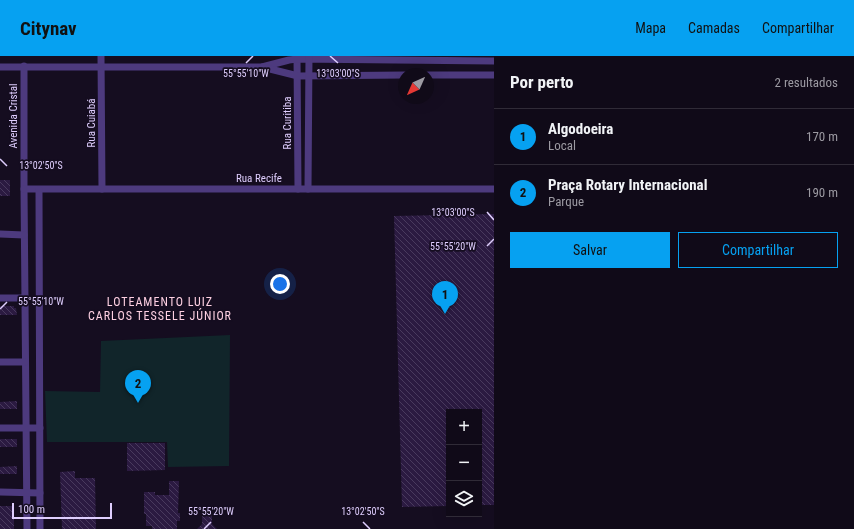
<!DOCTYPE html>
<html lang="pt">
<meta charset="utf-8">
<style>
:root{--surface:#100a18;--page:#1e1825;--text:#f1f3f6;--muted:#9c9aa2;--line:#302b37;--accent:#06a1f1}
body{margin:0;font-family:"Roboto Condensed",sans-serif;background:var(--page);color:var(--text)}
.controls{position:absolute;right:12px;bottom:12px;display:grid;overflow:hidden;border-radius:0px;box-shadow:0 4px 16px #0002}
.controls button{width:36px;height:36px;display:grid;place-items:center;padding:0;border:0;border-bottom:1px solid var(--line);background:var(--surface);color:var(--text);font:20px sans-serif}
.compass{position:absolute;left:398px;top:12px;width:36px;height:36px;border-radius:50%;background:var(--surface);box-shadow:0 4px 16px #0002;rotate:225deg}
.scale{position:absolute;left:12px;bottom:10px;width:100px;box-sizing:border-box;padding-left:4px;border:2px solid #dfcefe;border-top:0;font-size:11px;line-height:14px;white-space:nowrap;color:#dfcefe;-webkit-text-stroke:3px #150d20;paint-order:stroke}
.you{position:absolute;left:280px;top:228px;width:14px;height:14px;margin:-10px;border:3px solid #fff;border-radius:50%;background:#1a73e8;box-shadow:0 0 0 6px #1a73e833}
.badge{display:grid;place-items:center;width:26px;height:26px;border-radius:50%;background:var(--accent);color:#111;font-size:13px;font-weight:700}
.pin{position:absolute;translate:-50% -33px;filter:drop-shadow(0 1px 2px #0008)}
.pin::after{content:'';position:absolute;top:21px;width:14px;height:12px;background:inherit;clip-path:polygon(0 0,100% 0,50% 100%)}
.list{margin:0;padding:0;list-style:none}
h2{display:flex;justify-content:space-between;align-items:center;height:52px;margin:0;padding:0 16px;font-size:17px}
h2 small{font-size:13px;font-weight:400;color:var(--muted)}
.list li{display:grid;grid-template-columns:26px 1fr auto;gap:12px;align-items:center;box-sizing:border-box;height:56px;padding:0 16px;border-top:1px solid var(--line)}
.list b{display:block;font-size:15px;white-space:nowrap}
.list p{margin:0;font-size:13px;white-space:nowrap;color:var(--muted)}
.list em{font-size:13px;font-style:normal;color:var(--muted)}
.actions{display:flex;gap:8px;padding:12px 16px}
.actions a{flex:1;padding:9px 0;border:1px solid var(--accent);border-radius:0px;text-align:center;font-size:14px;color:var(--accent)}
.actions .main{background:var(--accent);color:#111}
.icon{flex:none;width:22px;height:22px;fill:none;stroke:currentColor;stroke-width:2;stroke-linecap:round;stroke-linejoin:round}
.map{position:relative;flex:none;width:494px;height:473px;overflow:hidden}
header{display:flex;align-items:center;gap:24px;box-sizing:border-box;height:56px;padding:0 20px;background:var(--accent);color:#111}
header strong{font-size:19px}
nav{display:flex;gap:22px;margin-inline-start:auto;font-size:14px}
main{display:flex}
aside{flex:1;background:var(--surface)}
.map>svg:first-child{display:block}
.park{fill:#11252a}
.building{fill:url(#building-back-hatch)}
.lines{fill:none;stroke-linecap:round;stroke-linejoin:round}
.minor{stroke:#4d3a7e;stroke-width:7}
.ticks{fill:none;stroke:#dfcefe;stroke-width:1.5}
.labels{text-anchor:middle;stroke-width:3.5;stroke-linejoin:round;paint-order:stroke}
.street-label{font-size:11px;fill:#dfcefe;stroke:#150d20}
.neighbourhood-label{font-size:12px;letter-spacing:1px;fill:#fed0e2;stroke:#150d20}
.ticks-label{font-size:10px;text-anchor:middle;fill:#dfcefe;stroke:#150d20;stroke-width:3.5;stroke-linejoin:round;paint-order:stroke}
</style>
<header>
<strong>Citynav</strong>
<nav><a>Mapa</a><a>Camadas</a><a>Compartilhar</a></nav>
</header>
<main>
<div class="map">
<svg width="494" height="473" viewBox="0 0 494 473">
<defs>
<pattern id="building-back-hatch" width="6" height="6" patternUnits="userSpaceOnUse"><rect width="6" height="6" fill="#2b1a41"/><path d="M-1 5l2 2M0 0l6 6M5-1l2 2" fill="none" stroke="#493a5e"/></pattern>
</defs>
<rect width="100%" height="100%" fill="#150d20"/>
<polygon class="park" points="230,279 229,410 168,411 167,386 47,386 45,335 100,336 101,285"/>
<g class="building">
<rect x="0" y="124" width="10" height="16"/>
<polygon points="494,158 494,449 479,449 479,356 449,356 449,450 402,451 394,160"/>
<polygon points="0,250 14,250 14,252 16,252 17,259 0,259"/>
<polygon points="17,345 17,353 0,353 0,346"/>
<rect x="0" y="383" width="17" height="8"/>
<polygon points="127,387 165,387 165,414 127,415"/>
<polygon points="17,410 17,418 0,418 0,411"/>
<polygon points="75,415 75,422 95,422 96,473 62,473 60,416"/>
<polygon points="169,425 179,425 178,457 180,457 180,465 177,465 177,473 152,473 152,470 146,470 146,458 144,458 144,436 155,436 155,439 169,439"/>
<rect x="0" y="450" width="14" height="23"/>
<polygon points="202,459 212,459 212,468 217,473 197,473 202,468"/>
</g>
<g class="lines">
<g class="minor">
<polyline points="101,0 102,133"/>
<polyline points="297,0 298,133"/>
<polyline points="24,10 24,133 27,473"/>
<polyline points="0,11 262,11 289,4 297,3 494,5"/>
<polyline points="262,11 298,20 404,19"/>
<polyline points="428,19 494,19"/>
<polyline points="24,133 494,133"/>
<polyline points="308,133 309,0"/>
<polyline points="39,134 40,473"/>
<polyline points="0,178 24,179"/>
<polyline points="0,242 25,242"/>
<polyline points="0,306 25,306"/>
<polyline points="0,372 40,372"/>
<polyline points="0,436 40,437"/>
</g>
</g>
<path class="ticks" d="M330 0 338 7M246 7 253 0M0 103 7 110M487 156 494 164M487 190 494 183M0 253 7 246M363 466 370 473M204 473 211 466"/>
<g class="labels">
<g class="street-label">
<text transform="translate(13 60) rotate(-90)" y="4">Avenida Cristal</text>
<text transform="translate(91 67) rotate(-90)" y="4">Rua Cuiabá</text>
<text transform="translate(287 67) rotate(-90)" y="4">Rua Curitiba</text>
<text x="259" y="126">Rua Recife</text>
</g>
<g class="neighbourhood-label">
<text x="160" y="250">LOTEAMENTO LUIZ<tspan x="160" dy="14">CARLOS TESSELE JÚNIOR</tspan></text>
</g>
</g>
<g class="ticks-label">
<text x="338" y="21">13°03'00"S</text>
<text x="246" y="21">55°55'10"W</text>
<text x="41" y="113">13°02'50"S</text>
<text x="453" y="160">13°03'00"S</text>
<text x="453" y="194">55°55'20"W</text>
<text x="41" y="249">55°55'10"W</text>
<text x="211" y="459">55°55'20"W</text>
<text x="363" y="459">13°02'50"S</text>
</g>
</svg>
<div class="controls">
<button>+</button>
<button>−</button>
<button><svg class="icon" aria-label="layers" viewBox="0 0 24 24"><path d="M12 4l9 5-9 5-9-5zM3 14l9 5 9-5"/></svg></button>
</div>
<svg class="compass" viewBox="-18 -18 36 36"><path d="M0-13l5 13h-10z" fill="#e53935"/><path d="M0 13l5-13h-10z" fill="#9c9aa2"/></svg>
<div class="scale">100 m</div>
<div class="you"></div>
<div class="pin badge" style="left:445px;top:258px">1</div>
<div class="pin badge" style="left:138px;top:347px">2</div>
</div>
<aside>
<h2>Por perto<small>2 resultados</small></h2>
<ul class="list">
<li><span class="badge">1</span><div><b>Algodoeira</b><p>Local</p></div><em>170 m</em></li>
<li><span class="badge">2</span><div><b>Praça Rotary Internacional</b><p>Parque</p></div><em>190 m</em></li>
</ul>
<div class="actions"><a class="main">Salvar</a><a>Compartilhar</a></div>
</aside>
</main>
